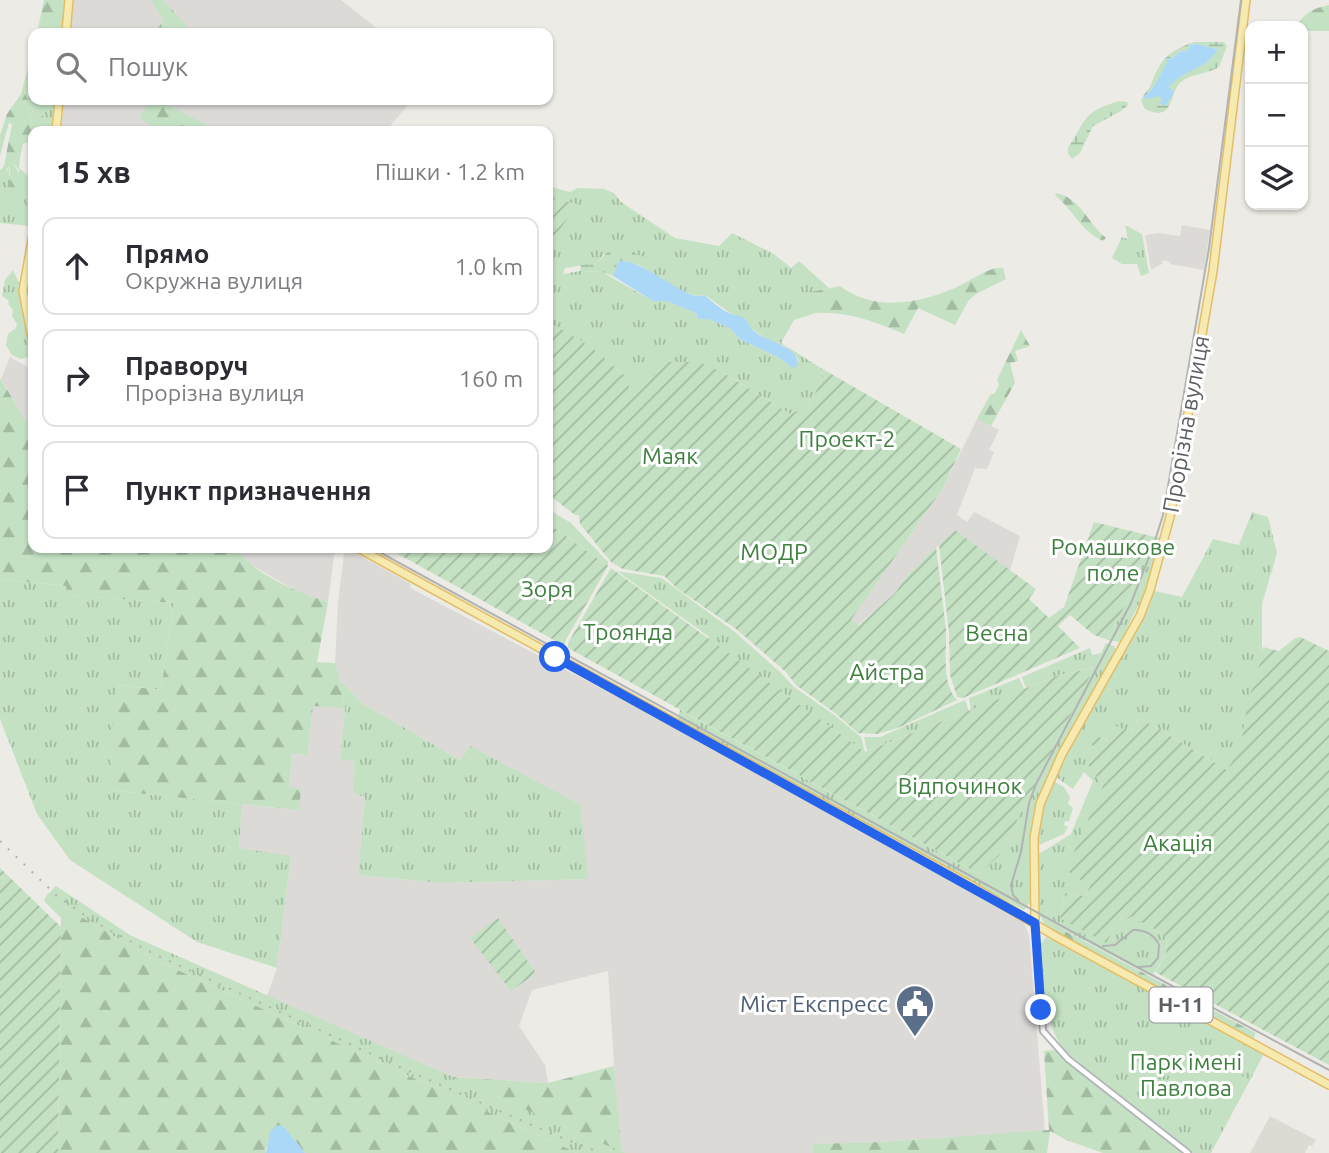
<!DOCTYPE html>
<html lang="uk">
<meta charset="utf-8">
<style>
:root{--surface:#fff;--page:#f2f2f3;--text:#2b2b33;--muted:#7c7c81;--line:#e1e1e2}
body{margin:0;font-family:Ubuntu,sans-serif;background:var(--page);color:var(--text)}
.controls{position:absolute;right:21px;top:21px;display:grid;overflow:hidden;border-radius:14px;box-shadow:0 2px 5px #0004}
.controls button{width:63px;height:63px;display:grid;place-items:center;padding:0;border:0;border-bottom:2px solid var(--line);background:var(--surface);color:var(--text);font:35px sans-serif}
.stop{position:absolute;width:21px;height:21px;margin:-16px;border:5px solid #2563eb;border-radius:50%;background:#fff}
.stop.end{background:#2563eb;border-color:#fff;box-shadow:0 2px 7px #0008}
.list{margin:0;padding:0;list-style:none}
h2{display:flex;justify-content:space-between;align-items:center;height:91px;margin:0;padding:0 28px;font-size:30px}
h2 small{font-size:23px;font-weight:400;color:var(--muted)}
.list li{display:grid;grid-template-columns:46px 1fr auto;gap:21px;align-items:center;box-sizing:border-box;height:98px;margin:0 14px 14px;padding:0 14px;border:2px solid var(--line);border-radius:14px}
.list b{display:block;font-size:26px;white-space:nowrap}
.list p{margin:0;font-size:23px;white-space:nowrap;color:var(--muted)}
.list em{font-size:23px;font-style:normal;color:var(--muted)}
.icon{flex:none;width:38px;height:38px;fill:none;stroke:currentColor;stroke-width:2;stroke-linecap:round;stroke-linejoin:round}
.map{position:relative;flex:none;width:1329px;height:1153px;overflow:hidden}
.search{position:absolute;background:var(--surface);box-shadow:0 2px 5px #0004;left:28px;top:28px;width:525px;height:77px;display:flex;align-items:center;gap:18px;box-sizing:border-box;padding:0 24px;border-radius:14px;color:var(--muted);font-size:26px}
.panel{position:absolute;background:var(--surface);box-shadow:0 2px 5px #0004;left:28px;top:126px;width:525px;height:427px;border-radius:14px}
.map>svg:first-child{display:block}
.industrial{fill:#dcdad7}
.education{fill:#dddad3}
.grass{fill:url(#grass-tufts);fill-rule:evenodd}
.forest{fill:url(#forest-firs)}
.wetland{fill:url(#wetland-marsh);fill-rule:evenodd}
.garden{fill:url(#garden-furrows)}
.pitch{fill:#c4e2c3}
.water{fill:#abd8f6}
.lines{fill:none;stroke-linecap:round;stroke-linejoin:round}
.minor-casing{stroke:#b2b5b8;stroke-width:8}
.major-casing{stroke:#e3be67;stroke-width:10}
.minor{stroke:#fff;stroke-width:4.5}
.major{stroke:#f7eab0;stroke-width:7}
.tram{stroke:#b2b3b3;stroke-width:2}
.rail{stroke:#b2b3b3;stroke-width:2;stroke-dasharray:2 9;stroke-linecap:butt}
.route{stroke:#2563eb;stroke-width:9}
.labels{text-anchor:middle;stroke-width:6;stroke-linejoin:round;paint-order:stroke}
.shield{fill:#fff;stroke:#8d9092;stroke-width:2}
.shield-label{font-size:21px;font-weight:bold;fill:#5c6063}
.street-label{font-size:23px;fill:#5c6063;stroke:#fff}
.park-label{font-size:23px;fill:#3e813f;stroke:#fff}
.service-label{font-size:23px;fill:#4e5e75;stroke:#fff;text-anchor:end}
</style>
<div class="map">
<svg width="1329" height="1153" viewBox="0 0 1329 1153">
<defs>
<pattern id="grass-tufts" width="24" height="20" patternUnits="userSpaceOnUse" patternTransform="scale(1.75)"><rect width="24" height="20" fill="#c4e2c3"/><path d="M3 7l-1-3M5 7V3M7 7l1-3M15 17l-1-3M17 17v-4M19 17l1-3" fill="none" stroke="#a2bba2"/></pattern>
<pattern id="forest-firs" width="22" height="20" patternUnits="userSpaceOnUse" patternTransform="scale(1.75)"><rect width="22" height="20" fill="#c4e2c3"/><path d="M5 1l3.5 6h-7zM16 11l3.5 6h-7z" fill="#a2bba2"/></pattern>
<pattern id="wetland-marsh" width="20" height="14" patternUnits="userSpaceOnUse" patternTransform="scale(1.75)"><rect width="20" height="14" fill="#c4e2c3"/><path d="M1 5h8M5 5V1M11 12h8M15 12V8" fill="none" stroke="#a2bba2"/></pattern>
<pattern id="garden-furrows" width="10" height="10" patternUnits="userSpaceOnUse" patternTransform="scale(1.75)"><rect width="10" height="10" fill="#c4e2c3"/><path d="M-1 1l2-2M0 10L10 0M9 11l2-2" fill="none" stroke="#a2bba2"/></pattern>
</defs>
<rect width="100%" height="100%" fill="#edebe5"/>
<g class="industrial">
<polygon points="71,0 341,0 383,33 69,33"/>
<polygon points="62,100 412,100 386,131 58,131"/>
<polygon points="1182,225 1210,230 1204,270 1170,264 1170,262 1163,260 1162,264 1151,270 1145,235 1158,233 1180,236"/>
<polygon points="10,357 33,370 33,428 26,421 1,379"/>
<polygon points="977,419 999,430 989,450 994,452 987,469 975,468 957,515 967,522 974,512 1020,536 1010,571 955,530 907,576 895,593 858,625 851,620 943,488"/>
<polygon points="235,548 335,548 328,602 303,595 245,561"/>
<polygon points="348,549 411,584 410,587 414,590 631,704 1023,921 1029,935 1045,1131 881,1142 812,1144 813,1153 626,1153 622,1152 615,1079 608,971 532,990 519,1026 545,1065 548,1083 452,1077 267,996 277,968 291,857 239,849 242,804 299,810 289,788 292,754 308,755 313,706 345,709 340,759 355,761 365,796 358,875 442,883 588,879 470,746 460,760 363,704 340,680 335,663 338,602 344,554"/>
</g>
<polygon class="education" points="1270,1116 1316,1140 1312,1146 1309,1145 1305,1153 1250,1153"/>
<g class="grass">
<polygon points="151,0 163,0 193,33 150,33 164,22"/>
<polygon points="27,78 33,80 33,100 56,100 53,131 40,131 40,126 45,120 42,113 36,124 32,126 30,122 33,109 26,108 24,92"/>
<polygon points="18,157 20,158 19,168 33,180 33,217 30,226 0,223 0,174 5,173 10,167 9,175 16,184 19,170 14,164 15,159"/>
<path d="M548 186 570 192 578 188 604 189 614 193 621 202 675 238 719 246 732 233 774 254 791 268 799 261 829 288 818 291 813 302 816 313 794 320 781 343 821 368 823 377 809 406 790 414 722 372 666 362 641 391 630 388C613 357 578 339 548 322V245L576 204 548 196ZM604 254 641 258 639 265C653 273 690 301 705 295L759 334 771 342 783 345 796 356 799 361 787 364 778 357 741 340 730 328 708 319H698L696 313 667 301H653L602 272 580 271 563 274 565 268 597 263Z"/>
<polygon points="1125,225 1142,234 1149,273 1141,276 1137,264 1122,264 1112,258 1122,237 1128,239"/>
<polygon points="13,270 18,281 22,283 33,352 33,356 20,359 11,354 6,345 8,334 16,328 17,324 12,316 13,310 8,304 9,301 2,296 5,280"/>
<polygon points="548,509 571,523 608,562 608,566 548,523"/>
<path d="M1252 512 1268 517 1277 553 1262 604V654L1245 723C1244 742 1237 755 1227 770L1140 718 1130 732 1091 744 1098 752 1088 765 1103 786 1081 840 1090 885 1085 896 1065 893 1060 918 1108 940 1118 925 1131 917 1162 933C1174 944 1160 967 1151 976L1064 930 1060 937 1047 928 1040 916 1037 855 1071 834 1093 781 1084 772 1073 789 1053 775C1058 766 1066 764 1064 752L1104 682 1150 590 1182 597 1213 539 1239 545Z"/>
<path d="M1151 536 1161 538 1144 594 1120 642 1108 640C1125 606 1141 573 1151 536Z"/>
<polygon points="617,571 661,578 667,582 735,632 781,673 794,687 833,714 861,737 865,752 710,641 708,636"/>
<polygon points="0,579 66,586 68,595 174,603 161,690 118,685 107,790 242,804 239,848 291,856 277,968 197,942 70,860 37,814 0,719"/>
<polygon points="1106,643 1114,646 1116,650 1046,779 1033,814 1029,846 1030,902 1024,910 677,720 680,710 979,874 999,856 1093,668 1059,675 1026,688 1022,677 1090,648 1092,655 1101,653"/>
<polygon points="1019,678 1024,689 971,710 969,698"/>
<polygon points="340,680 363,704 460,760 470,746 581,805 588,879 442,883 358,875 365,797 353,793 354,761 340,759 345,709"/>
<polygon points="965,700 969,711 867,751 864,737 880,737"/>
<polygon points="1053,781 1064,787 1070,797 1068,804 1073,808 1069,821 1065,821 1064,825 1068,827 1064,834 1037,846 1041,816"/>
<polygon points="56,886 130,935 626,1153 577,1153 147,956 46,896"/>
<path d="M1046 937 1264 1054 1211 1153H1193L1071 1056C1040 1028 1045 983 1041 944Z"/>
</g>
<g class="forest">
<polygon points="44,0 66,0 63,33 37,33"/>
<path d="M1329 5V31H1308L1303 38V26H1297C1302 14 1316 7 1329 5Z"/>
<polygon points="33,50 33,80 27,79 24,92 29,102 26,108 33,109 30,122 32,126 36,124 39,113 42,113 45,120 40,126 40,131 33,131 33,140 23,144 20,158 15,159 14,164 21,178 20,182 16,184 13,194 10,191 10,168 8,167 5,173 0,174 0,170 4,166 12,124 9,123 0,156 0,135 7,114 21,94"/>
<polygon points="151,100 157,100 219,131 161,131 139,118"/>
<path d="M1056 193C1081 198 1088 224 1106 238L1103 241C1081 231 1073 210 1055 195Z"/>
<path d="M995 268H1003L1006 279 976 294 969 300 955 325 918 308 904 334C877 322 846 311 816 313L810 297 811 292 840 286C875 313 924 303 961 285 972 279 983 272 995 268Z"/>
<polygon points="1021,330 1030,346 1015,351 1018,361 1010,363 1015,383 991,426 977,419 990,395 995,393 999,385 997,380"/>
<path d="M0 378 26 421 33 428V548H235C254 574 297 593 328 602L317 662 335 663 340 680 345 709 313 706 308 755 292 754 289 787 301 789 299 810 107 790 117 685 161 690 174 603 67 595 66 586 0 579Z"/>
<polygon points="46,896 147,956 577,1153 305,1153 284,1127 265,1149 266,1153 58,1153 61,918 44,901"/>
<polygon points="1063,930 1256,1033 1253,1040 1060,937"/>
<polygon points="1052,1050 1057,1051 1066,1061 1183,1153 1103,1153 1066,1140 1050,1131 1047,1153 813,1153 812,1144 881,1142 1049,1130 1044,1051"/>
<polygon points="614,1066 622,1152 452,1077 548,1083"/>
</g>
<g class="wetland">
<path d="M1194 42H1224L1227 46 1219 67C1208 74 1193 73 1182 81 1168 91 1176 124 1145 109L1141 101C1143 93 1150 90 1152 82 1161 58 1169 51 1194 42ZM1197 44 1217 49C1208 70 1185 67 1172 83 1167 89 1167 99 1165 106L1160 104 1163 100 1161 96H1144C1157 87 1159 75 1168 63L1166 58 1172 59 1179 52 1187 51 1190 45Z"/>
<path d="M1119 101 1127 102 1128 105 1121 111 1093 126 1080 153 1072 159 1068 154V148C1087 118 1083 112 1119 101Z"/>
<polygon points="620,248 644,257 639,265 619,261 613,276 602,272 580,271 581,265 597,263 609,250"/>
</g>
<g class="garden">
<polygon points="548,196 576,204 572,213 548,245"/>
<path d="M548 322C579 339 613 357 630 388L641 390 666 362H699L722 372 790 414 809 406 823 377 821 368 961 449 943 488 851 620 859 625 895 593 907 576 936 547C939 575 943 603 946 630 947 652 941 683 957 700L898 728 877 734 858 733 835 713 796 685 786 672 736 629 678 589 664 576 623 569 611 562 580 524 579 515H575L548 494Z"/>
<path d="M1094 522 1151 536C1141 573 1125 606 1108 640L1094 635 1070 615 1058 626 1080 648 963 698 957 697 950 675 949 633 939 545 955 530 1036 589 1029 599 1049 618 1064 607Z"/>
<polygon points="548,523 608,566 563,645 387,548 548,548"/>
<polygon points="611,568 865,752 1059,675 1094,668 999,856 979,874 568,648 568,643"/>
<path d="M1300 637 1329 651V1065L1155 972C1163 962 1173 942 1162 933L1131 917 1118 925 1106 943 1060 918 1065 893 1085 896 1090 886 1066 870 1103 786 1088 765 1098 752 1091 744 1096 736 1107 740 1114 725 1130 732 1140 718 1227 770C1245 743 1241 737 1247 707 1252 687 1260 668 1263 647L1279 651 1294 639Z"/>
<polygon points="0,868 61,927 58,1153 0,1153"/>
<polygon points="498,918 536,973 511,991 470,938"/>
</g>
<g class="pitch">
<path d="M1159 1036 1165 1037 1216 1064 1223 1076C1220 1108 1187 1086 1172 1077 1164 1074 1154 1070 1148 1064 1136 1053 1146 1039 1159 1036Z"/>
<polygon points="1232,1071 1249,1079 1230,1115 1213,1106"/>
</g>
<g class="water">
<path d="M1197 44 1217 49 1216 52C1202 72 1183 69 1169 87L1174 93 1165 106 1160 104 1162 100 1160 96 1144 99V96C1157 87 1159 75 1167 63L1166 58 1172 59 1179 52 1187 51 1190 45Z"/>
<path d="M619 261C646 259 685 303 705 295 709 300 725 312 731 314 735 316 739 315 742 317 748 320 749 326 753 330 764 342 799 345 798 365L794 369 778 357 741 340 730 328 708 319H698L696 313 667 301H653L613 276Z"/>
<polygon points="277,1125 284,1127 305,1153 266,1153 270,1132"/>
</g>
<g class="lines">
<defs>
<polyline id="minor" points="1035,925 1043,1031 1068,1059 1188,1153"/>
<g id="major">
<polyline points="66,33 69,0"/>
<polyline points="56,131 59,100"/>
<polyline points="33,235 23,291 33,343"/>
<polyline points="358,548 972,886 1055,936 1329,1085"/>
<polyline points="1035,923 1034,838 1040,804 1062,754 1140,616 1150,590 1170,517 1213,271 1246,0"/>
</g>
</defs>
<use href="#minor" class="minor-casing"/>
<use href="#major" class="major-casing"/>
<use href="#minor" class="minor"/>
<use href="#major" class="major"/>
<g class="tram">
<polyline points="372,548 1122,959 1329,1070"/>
<polyline points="1018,900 1013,895 1011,885 1021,852 1029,803 1036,784 1131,603 1153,547 1163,515 1209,248 1241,0"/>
<path d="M1103 946 1115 945 1133 930C1144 929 1155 935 1159 945L1158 958 1151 966 1138 967"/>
</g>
<polyline class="rail" points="0,841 57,896 93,921 152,953 402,1068 550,1133 601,1153"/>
</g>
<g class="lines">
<polyline class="route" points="555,657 1035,923 1041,1010"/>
</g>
<defs>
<symbol id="civic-pin" viewBox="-11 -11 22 30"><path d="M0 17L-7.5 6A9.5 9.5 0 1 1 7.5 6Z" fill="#5c6f8a" stroke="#fff"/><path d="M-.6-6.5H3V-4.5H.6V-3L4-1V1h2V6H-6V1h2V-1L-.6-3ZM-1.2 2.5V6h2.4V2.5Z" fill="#fff"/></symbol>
</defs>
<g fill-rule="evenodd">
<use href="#civic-pin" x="893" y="982" width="44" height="60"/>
</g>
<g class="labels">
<rect class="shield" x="1149.5" y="987.5" width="63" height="35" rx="5"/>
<g class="shield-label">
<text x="1181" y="1012">Н-11</text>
</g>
<g class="street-label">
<text transform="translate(1186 424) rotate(-80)" y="8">Прорізна вулиця</text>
</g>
<g class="park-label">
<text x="847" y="447">Проект-2</text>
<text x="670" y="464">Маяк</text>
<text x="1113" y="555">Ромашкове<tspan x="1113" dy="26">поле</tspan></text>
<text x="774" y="560">МОДР</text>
<text x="547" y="597">Зоря</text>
<text x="628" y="640">Троянда</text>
<text x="997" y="641">Весна</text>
<text x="887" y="680">Айстра</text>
<text x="960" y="794">Відпочинок</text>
<text x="1178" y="851">Акація</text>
<text x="1186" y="1070">Парк імені<tspan x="1186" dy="26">Павлова</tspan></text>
</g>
<g class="service-label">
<text x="888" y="1012">Міст Експресс</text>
</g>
</g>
</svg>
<div class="controls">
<button>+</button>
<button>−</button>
<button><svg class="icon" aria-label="layers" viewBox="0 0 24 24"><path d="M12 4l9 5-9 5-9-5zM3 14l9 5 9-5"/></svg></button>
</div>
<div class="stop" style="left:555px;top:657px"></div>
<div class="stop end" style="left:1041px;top:1010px"></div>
<div class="search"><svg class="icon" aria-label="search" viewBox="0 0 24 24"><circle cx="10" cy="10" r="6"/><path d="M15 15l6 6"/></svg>Пошук</div>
<section class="panel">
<h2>15 хв<small>Пішки · 1.2 km</small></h2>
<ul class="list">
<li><svg class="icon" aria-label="ahead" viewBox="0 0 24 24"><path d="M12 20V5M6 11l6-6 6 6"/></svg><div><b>Прямо</b><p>Окружна вулиця</p></div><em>1.0 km</em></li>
<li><svg class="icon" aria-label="right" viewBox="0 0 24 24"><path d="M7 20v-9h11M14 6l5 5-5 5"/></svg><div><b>Праворуч</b><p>Прорізна вулиця</p></div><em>160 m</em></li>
<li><svg class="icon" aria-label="arrive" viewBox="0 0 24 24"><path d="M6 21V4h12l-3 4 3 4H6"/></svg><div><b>Пункт призначення</b></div></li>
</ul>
</section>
</div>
